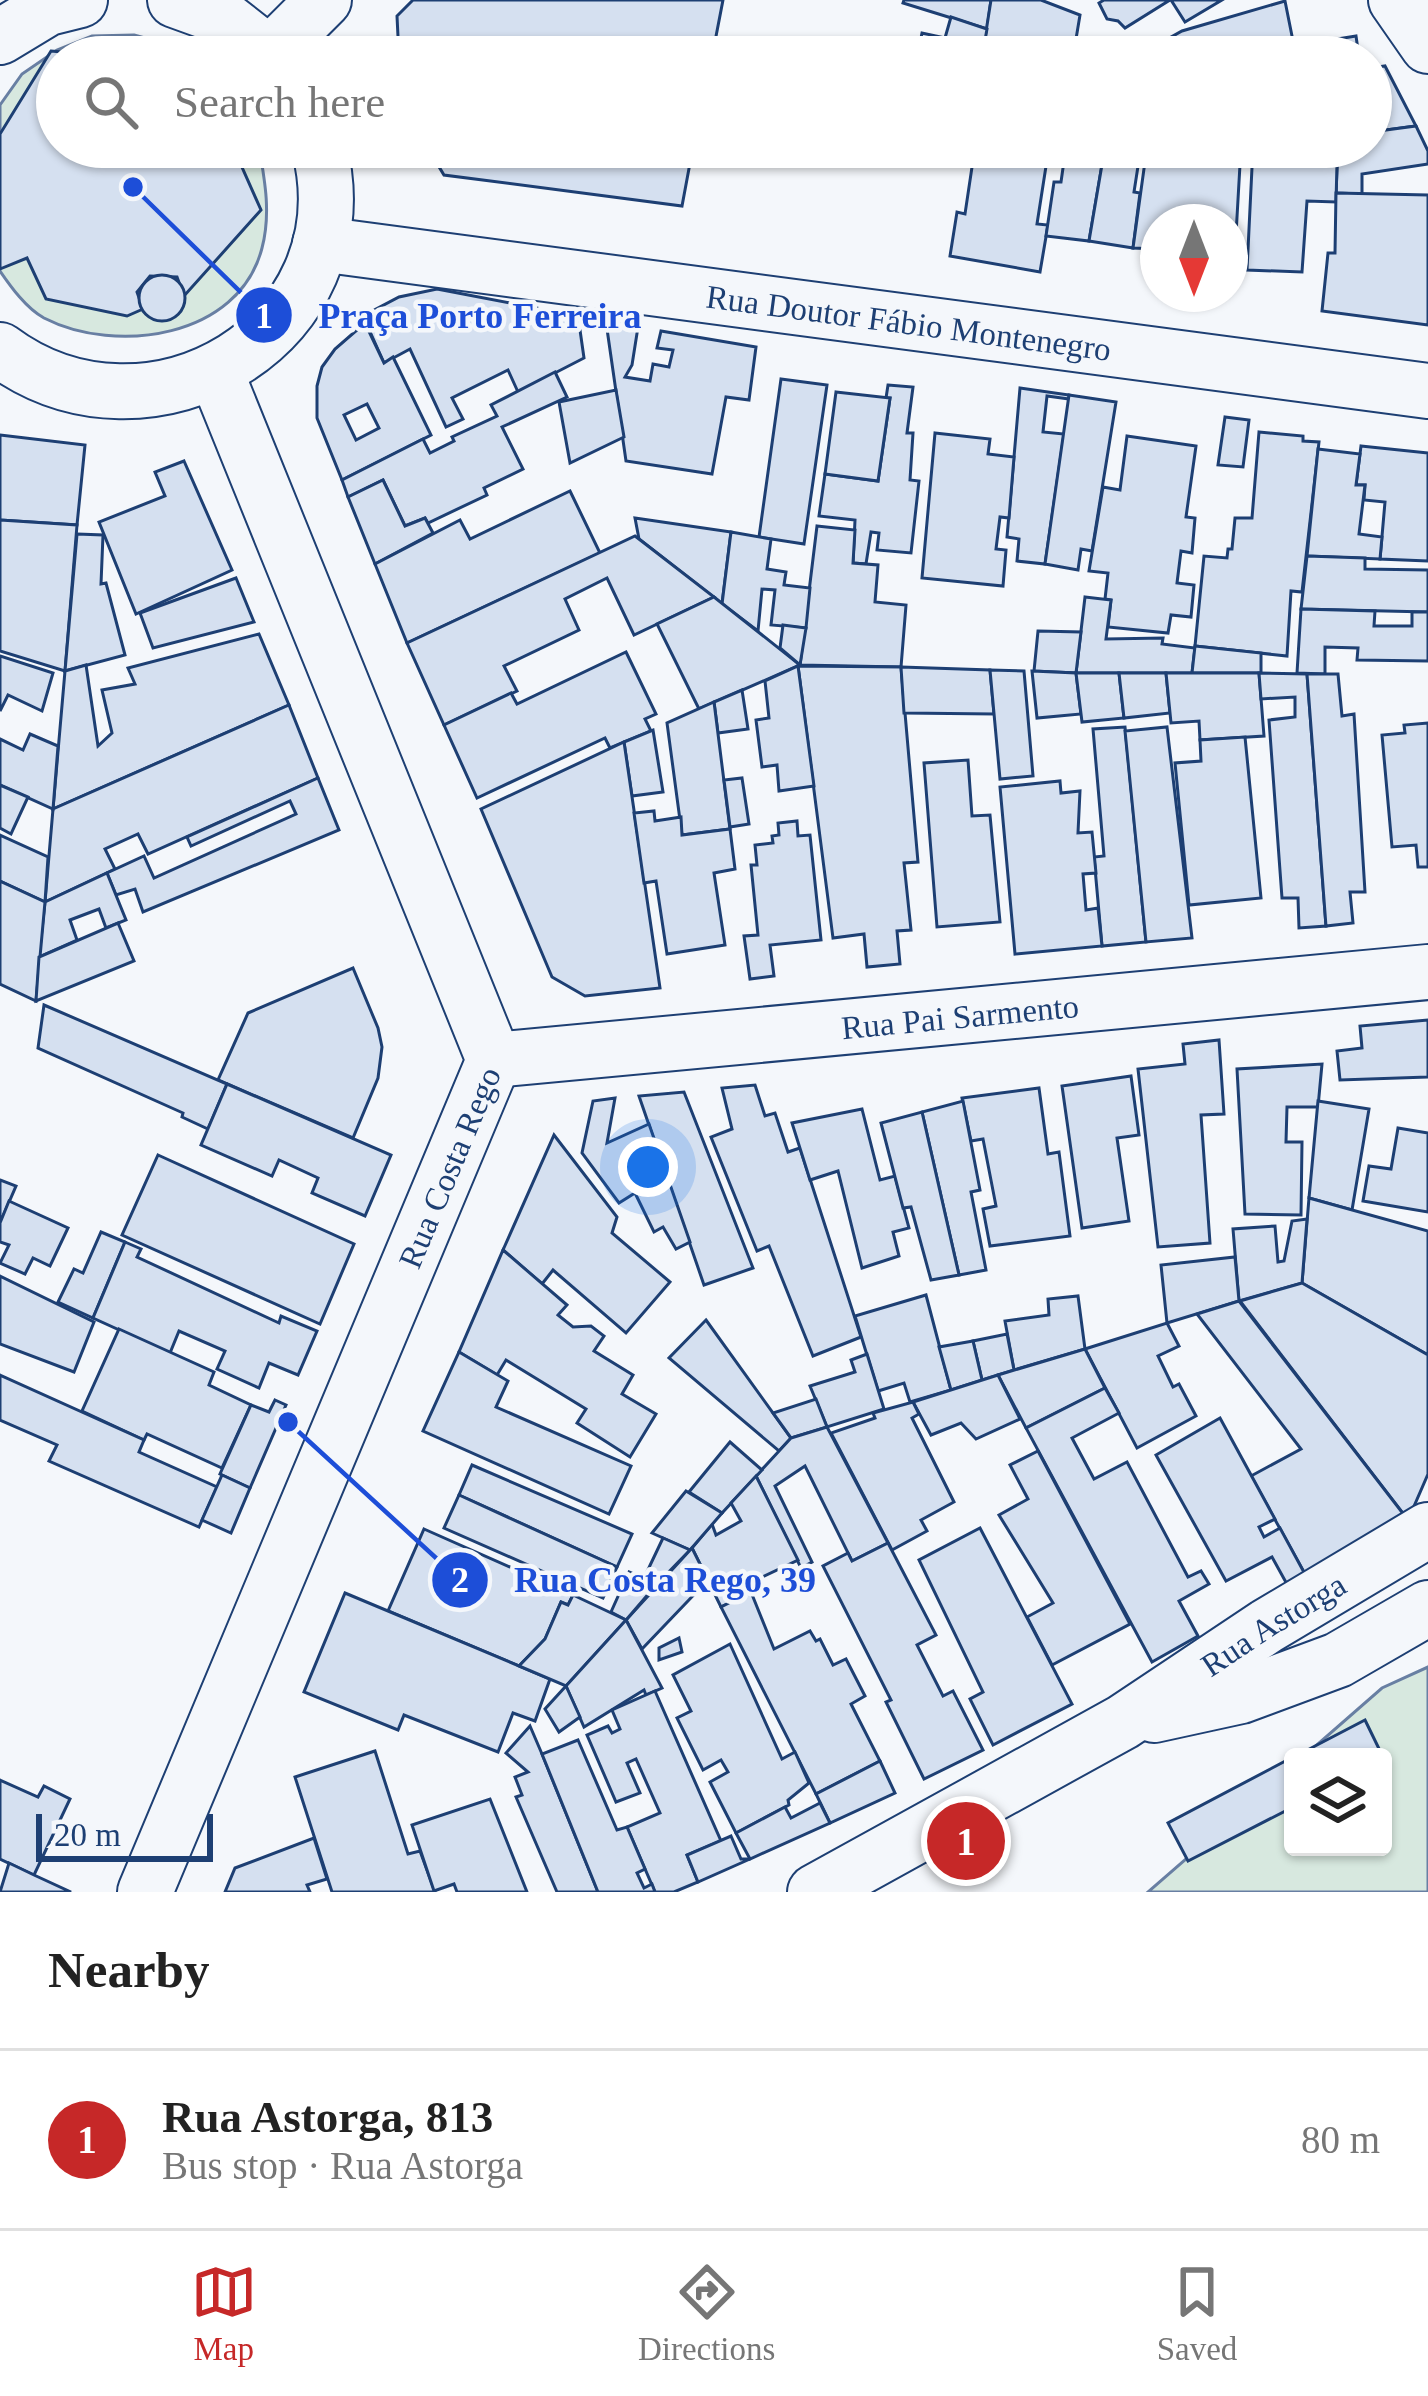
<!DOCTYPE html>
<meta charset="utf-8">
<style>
:root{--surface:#fff;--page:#f6f6f6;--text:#222;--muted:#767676;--line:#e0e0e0;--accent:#c62828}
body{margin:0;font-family:Georgia,serif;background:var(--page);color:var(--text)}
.controls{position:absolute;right:36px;bottom:36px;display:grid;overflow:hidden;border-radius:12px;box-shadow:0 3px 9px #0004}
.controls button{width:108px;height:108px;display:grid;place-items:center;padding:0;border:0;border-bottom:3px solid var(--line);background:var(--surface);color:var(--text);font:60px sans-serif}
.compass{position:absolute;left:1140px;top:204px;width:108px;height:108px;border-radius:50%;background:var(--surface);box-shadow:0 3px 9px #0004;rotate:180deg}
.scale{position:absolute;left:36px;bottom:30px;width:177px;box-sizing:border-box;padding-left:12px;border:6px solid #1d3f73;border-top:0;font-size:33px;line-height:42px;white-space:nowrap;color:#1d3f73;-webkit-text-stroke:9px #f4f7fb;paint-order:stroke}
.you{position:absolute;left:648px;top:1167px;width:42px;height:42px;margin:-30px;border:9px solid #fff;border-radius:50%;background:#1a73e8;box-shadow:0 0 0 18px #1a73e833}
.badge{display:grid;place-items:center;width:78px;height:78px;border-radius:50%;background:var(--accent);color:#fff;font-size:39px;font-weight:700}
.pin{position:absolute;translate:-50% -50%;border:6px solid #fff;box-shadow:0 3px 12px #0006}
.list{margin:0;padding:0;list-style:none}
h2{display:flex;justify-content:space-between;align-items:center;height:156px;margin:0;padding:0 48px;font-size:51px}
h2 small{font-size:39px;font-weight:400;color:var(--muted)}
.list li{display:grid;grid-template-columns:78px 1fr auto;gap:36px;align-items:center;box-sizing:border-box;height:180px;padding:0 48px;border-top:3px solid var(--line)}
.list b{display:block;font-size:45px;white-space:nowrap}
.list p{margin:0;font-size:39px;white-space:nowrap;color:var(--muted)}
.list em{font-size:39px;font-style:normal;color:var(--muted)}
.icon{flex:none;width:66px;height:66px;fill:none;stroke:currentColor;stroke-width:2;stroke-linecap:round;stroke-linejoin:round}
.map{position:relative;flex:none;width:1428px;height:1892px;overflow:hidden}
.search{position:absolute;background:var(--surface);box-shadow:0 3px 9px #0004;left:36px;right:36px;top:36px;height:132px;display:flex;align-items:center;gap:30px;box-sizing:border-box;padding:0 42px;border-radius:66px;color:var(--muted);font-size:45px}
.sheet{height:336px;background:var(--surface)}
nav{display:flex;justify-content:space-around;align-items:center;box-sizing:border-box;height:168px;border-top:3px solid var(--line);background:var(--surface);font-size:33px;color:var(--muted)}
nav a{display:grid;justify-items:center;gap:6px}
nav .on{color:var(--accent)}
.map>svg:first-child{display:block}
.green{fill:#d7e8df;stroke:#687fa3;stroke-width:3}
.building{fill:#d5e0f0;stroke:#1d3f73;stroke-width:3;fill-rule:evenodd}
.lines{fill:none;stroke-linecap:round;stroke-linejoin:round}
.minor-casing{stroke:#1d3f73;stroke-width:58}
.minor{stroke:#f4f7fb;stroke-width:54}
.labels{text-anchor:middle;stroke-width:9;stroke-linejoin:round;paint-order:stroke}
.street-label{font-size:33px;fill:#1d3f73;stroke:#f4f7fb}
.leader{fill:none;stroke:#1d4ed8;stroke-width:4.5}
.callout-dot{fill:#1d4ed8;stroke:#f4f7fb;stroke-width:4.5}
.mark-label{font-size:36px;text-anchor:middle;font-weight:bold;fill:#fff}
.callout-label{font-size:36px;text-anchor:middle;font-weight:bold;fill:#1d4ed8;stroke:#f4f7fb;stroke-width:9;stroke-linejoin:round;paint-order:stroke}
</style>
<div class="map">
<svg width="1428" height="1892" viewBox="0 0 1428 1892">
<rect width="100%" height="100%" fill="#f4f7fb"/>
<g class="green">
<path d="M134 35 163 43 189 57H57V147H259C265 181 271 214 262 248 239 338 116 355 44 318 26 308 11 287 0 271V105L22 74 57 50 92 36Z"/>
<polygon points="1428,1667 1428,1892 1148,1892 1293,1766 1293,1847 1383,1847 1383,1757 1303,1757 1382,1688"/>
</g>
<g class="building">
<polygon points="413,0 723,0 712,57 399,57 397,16"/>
<polygon points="904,0 991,0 987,29 903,3"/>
<polygon points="991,0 1041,0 1080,15 1073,57 982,57"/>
<polygon points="1104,0 1170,0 1125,28 1118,21 1107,19 1099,3"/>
<polygon points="1171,0 1222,0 1185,22"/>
<polygon points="1285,1 1294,46 1226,57 1145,57 1141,54 1182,31"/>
<polygon points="951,17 987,29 982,57 917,57 922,33 945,38"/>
<polygon points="1356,36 1359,57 1289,57 1288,47"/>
<polygon points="1288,47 1289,57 1247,57 1247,54"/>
<polygon points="51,51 116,57 57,57 57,147 233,147 261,210 184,296 177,277 150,276 137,292 143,309 127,316 46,299 27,258 0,269 0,134"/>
<polygon points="1385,66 1416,126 1371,132 1371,68"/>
<polygon points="1416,126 1428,151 1428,164 1362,174 1362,194 1336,193 1338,147 1371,147 1371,132"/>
<polygon points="427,147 693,147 682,206 444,175"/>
<polygon points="975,147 1049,147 1037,224 1048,225 1040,272 950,256 957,212 965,214"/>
<polygon points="1066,147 1105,147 1089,241 1046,236 1054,182 1061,182"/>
<polygon points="1105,147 1141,147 1134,192 1140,193 1133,248 1089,241"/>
<polygon points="1147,147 1241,147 1235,252 1230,252 1230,222 1158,222 1158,249 1133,248"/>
<polygon points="1253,147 1309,147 1307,162 1337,163 1336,202 1307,201 1302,272 1247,270"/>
<polygon points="1336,193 1428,195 1428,325 1322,311 1328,253 1335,253"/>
<circle cx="162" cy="298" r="23"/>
<polygon points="437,289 578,316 584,358 518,392 508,370 452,398 463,419 446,427 410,349 384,363 363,316 399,297"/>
<polygon points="606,322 638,327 632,365 625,377 650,381 653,364 669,367 673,350 657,348 661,331 756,347 749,400 726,397 712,474 626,461"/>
<path d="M365 323 384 363 393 357 431 435 342 480 317 418V386L322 367 335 349ZM367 404 379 428 356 440 344 415Z"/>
<polygon points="555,372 567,397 502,427 523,469 484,488 487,495 428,523 425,518 405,526 383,480 348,497 342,480 423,439 430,453 454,441 452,437 497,416 491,405"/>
<polygon points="781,379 827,385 804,544 759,537"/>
<polygon points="888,385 913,387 907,433 913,433 910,480 919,481 911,553 877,550 879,533 871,532 866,564 853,563 855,520 819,516 825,474 878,481 890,398 886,398"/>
<polygon points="1020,388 1069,395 1069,399 1047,396 1043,432 1064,434 1045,564 1017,561 1019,539 1007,537"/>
<polygon points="616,390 624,437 570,463 559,402"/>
<polygon points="836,392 890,398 878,481 825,474"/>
<polygon points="1069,395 1116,402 1092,551 1081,549 1078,570 1045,564"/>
<polygon points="1225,417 1249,420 1243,467 1218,465"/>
<polygon points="1259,432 1303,436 1303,441 1319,442 1302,592 1291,591 1287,656 1195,646 1204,556 1227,558 1228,549 1232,549 1235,518 1252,518"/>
<polygon points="935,433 990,439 988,454 1014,457 1009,518 1000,517 996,549 1006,550 1003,586 922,578"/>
<polygon points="0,435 85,445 77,525 0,520"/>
<polygon points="1127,436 1196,446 1186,517 1195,518 1192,553 1181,551 1177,583 1194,585 1191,617 1171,615 1168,633 1108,627 1111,600 1105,599 1108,573 1089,571 1103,487 1120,490"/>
<polygon points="1361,446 1428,453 1428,561 1380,559 1385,502 1364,500 1365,485 1356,485"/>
<polygon points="1318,449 1360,454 1356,485 1365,485 1359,534 1382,537 1380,559 1307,556"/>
<polygon points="184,461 232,570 136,614 99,522 165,496 155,472"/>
<polygon points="383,480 405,526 425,518 433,533 375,564 348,497"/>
<polygon points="570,491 600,553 407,643 375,564 460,520 470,539"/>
<polygon points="635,518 731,532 722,604 639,539"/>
<polygon points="0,520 77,525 65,671 0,651"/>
<polygon points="817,526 855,530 853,563 878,565 875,602 906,605 901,667 800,665"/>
<polygon points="731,532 771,539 767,569 786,572 784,585 810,588 806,628 771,625 775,590 762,589 758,631 722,604"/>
<polygon points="77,534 103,535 101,584 106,583 125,655 65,671"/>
<polygon points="635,536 714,597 634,635 607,578 565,599 579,630 504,666 517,691 444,725 407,643"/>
<polygon points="1307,556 1365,558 1365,569 1428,570 1428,612 1301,609"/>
<polygon points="236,578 254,622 153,648 140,613"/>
<polygon points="714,597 800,665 699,709 657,624"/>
<polygon points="1085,597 1111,600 1106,639 1163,638 1162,644 1195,648 1192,673 1076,673"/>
<polygon points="1301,609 1375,611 1374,626 1412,626 1412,612 1428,612 1428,661 1357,660 1358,648 1325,647 1325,674 1297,673"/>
<polygon points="783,625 806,628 800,665 780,648"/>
<polygon points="1038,631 1081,632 1076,673 1034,671"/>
<polygon points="259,634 289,705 53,809 65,671 86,665 98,746 112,733 102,690 135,684 128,668"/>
<polygon points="1195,646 1261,653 1261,673 1192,673"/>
<polygon points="626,652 656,714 645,719 651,731 610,748 605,738 477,798 444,725 511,693 517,704"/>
<polygon points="0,656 53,673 42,711 8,695 0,711"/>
<polygon points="798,666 901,667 918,862 904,863 911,930 897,931 900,964 867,967 864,934 833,938"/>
<polygon points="798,666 814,786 779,791 777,765 762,767 756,720 769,718 765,681"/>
<polygon points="901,667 990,670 994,714 904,713"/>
<polygon points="990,670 1024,671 1033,776 1000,779"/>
<polygon points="1032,671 1076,673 1081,714 1037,718"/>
<polygon points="1076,673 1119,673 1124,718 1082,722"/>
<polygon points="1119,673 1166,673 1170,713 1124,718"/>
<polygon points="1166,673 1259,673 1264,736 1200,740 1199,721 1171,723"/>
<polygon points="1259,673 1307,674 1326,926 1299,928 1298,898 1282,898 1269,720 1295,717 1295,697 1261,699"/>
<polygon points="1307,674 1338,674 1342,716 1354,714 1365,892 1350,892 1353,923 1326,926"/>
<polygon points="742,690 748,729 718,733 714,702"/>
<polygon points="714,702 730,829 682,835 667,723"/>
<polygon points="289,705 318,778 148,854 138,834 105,849 115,869 45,902 53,809"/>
<polygon points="1428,723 1428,867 1418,867 1416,845 1392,847 1382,735 1405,733 1404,725"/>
<polygon points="1125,727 1146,942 1102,946 1094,857 1104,856 1093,729"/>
<polygon points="1167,727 1192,938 1146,942 1125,731"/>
<polygon points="653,730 663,792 632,796 624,742"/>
<polygon points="30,734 58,746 53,809 0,785 0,739 23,750"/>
<polygon points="1245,737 1261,898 1189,905 1175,763 1201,761 1200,740"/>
<polygon points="624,742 660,988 585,996 552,977 481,809"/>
<polygon points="968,760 972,816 990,815 1000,922 937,927 924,763"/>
<polygon points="318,778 339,830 143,912 135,889 116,895 107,873 144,856 154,878 296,814 290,801 191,846 187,837"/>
<polygon points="742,778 749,824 730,827 724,780"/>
<polygon points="1060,781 1061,793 1080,791 1078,833 1092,832 1096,873 1083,874 1086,910 1098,908 1102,946 1015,954 1000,787"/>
<polygon points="0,785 28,797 11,834 0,828"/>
<polygon points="654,811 655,821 681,817 682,835 730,829 735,869 714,873 725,945 667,954 656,881 644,883 634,813"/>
<polygon points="797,821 798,836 810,835 821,940 770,945 774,976 750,979 744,936 758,935 751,865 757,865 755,845 773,843 772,836 779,835 778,823"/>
<polygon points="0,835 48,857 45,902 0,881"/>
<polygon points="107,873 126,920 106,928 99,909 70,920 77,940 39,957 45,902"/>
<polygon points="0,881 45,902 36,1001 0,984"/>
<polygon points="118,923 134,961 36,1001 39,957"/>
<polygon points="353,968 378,1028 382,1047 378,1078 353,1138 218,1080 248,1013"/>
<polygon points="44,1005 227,1084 208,1129 182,1117 183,1113 38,1048"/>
<polygon points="1428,1020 1428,1077 1340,1080 1337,1051 1362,1048 1360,1026"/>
<polygon points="1219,1040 1224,1114 1201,1115 1210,1243 1158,1247 1138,1069 1185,1064 1183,1044"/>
<polygon points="1322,1064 1318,1107 1287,1107 1286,1142 1302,1142 1301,1215 1245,1214 1237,1069"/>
<polygon points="1131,1076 1139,1135 1117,1138 1129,1221 1082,1228 1062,1086"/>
<polygon points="227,1084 391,1155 365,1216 312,1193 318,1178 279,1160 272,1176 201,1145"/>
<polygon points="755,1085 765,1116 775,1113 788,1152 800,1148 861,1337 813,1356 769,1246 757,1251 711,1137 732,1129 722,1088"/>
<polygon points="1039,1088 1048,1154 1059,1152 1070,1236 990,1246 983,1209 996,1206 983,1139 971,1141 962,1098"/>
<polygon points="684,1092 753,1268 704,1285 639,1096"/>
<polygon points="615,1098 607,1143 649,1124 690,1242 676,1249 663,1227 654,1232 635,1193 619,1203 582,1153 593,1101"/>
<polygon points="963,1101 980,1190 971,1192 986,1270 959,1275 922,1112"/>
<polygon points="1318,1101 1369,1109 1352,1210 1309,1198"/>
<polygon points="862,1109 880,1180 895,1176 909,1228 893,1232 899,1256 862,1268 838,1171 810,1180 792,1123"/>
<polygon points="922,1112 959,1275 931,1280 911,1207 903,1208 881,1123"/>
<polygon points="1398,1128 1428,1133 1428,1212 1363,1201 1369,1166 1391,1169"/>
<polygon points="554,1135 617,1217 612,1233 670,1282 626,1333 553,1270 542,1284 503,1250"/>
<polygon points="158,1155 354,1244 320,1324 122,1235"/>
<polygon points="0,1180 16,1186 0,1223"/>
<polygon points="1309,1198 1428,1231 1428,1355 1302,1283"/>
<polygon points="9,1201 68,1228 50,1266 33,1258 25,1274 0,1263 9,1245 0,1242 0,1223"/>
<polygon points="1307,1219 1302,1283 1239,1301 1233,1229 1275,1226 1278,1262 1284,1261 1292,1221"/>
<polygon points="101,1232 125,1242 93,1318 58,1302 74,1269 83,1273"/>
<polygon points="125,1242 141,1249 137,1257 279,1323 281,1316 317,1331 298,1375 269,1363 259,1388 217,1369 225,1351 179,1331 170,1353 93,1318"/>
<polygon points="503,1250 567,1305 558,1315 573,1327 591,1326 604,1336 594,1351 633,1375 622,1394 656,1414 630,1457 577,1423 586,1409 506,1360 497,1375 459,1352"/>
<polygon points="1235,1257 1239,1301 1167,1323 1161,1265"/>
<polygon points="0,1276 94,1322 74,1372 0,1344"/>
<polygon points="1302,1283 1428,1355 1428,1474 1408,1520 1240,1301"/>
<polygon points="926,1295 951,1390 910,1402 904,1383 878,1391 855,1316"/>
<polygon points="1078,1296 1085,1349 1014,1370 1005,1321 1049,1315 1048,1299"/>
<polygon points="1239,1301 1408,1520 1306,1576 1251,1476 1301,1449 1197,1314"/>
<polygon points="706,1320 791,1438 779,1451 669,1358"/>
<polygon points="1167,1323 1179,1346 1158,1356 1173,1387 1179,1384 1196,1416 1137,1448 1085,1349"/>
<polygon points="119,1329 214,1372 209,1385 251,1405 222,1468 147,1434 144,1440 82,1411"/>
<polygon points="1007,1334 1014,1370 982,1380 973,1341"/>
<polygon points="973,1341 982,1380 951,1390 939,1347"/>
<polygon points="1085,1349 1105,1388 1026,1428 998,1375"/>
<polygon points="459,1352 508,1381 496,1407 631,1466 609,1514 423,1431"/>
<polygon points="867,1354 884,1409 827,1427 810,1386 855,1372 851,1360"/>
<polygon points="0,1375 144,1440 139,1452 217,1487 199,1527 49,1461 57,1445 0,1420"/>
<polygon points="998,1375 1020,1419 976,1439 961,1423 931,1435 913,1402"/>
<polygon points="1105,1388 1119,1413 1072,1438 1094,1479 1127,1462 1188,1577 1201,1571 1209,1584 1179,1601 1198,1636 1152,1662 1026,1428"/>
<polygon points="816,1399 827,1427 791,1438 773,1413"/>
<polygon points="275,1400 286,1405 250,1488 220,1474 251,1405 269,1412"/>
<polygon points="913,1402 919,1414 912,1418 954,1502 921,1520 927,1531 892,1550 831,1433 875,1418 873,1413"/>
<polygon points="1220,1418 1275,1519 1259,1527 1264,1537 1280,1528 1306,1576 1288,1586 1272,1557 1226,1581 1156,1455"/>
<polygon points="827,1427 888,1543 852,1561 805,1466 775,1486 812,1562 801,1568 756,1476 791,1438"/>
<polygon points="730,1442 762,1470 722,1513 689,1492"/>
<polygon points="1038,1451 1130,1624 1052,1665 1027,1617 1053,1603 999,1515 1028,1499 1010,1465"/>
<polygon points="472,1465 632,1534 617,1567 459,1495"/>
<polygon points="222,1475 250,1488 231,1533 202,1520"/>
<polygon points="756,1476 798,1560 754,1581 758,1589 721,1607 692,1548 712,1524 716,1535 741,1521 731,1503"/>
<polygon points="686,1491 722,1513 690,1550 652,1533"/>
<polygon points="459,1495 617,1567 603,1598 444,1528"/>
<polygon points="980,1528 1072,1704 993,1745 970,1699 983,1692 919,1560"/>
<polygon points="424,1529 573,1595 568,1605 561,1602 545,1639 519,1666 388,1611"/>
<polygon points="663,1538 690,1550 657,1584 644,1578"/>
<polygon points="888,1543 936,1635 917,1645 943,1696 953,1691 983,1750 924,1779 886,1702 891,1700 823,1566 848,1553 852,1561"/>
<polygon points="692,1548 708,1580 642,1649 626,1620"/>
<polygon points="629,1572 657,1584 626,1620 611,1612"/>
<polygon points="751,1592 774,1649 810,1631 816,1641 820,1639 833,1665 846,1659 865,1696 851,1704 880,1761 816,1794 721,1607"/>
<polygon points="345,1593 550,1679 535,1721 513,1713 498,1752 404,1715 398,1730 304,1692"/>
<polygon points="573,1595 626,1620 566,1686 519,1666 545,1639 561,1602 568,1605"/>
<polygon points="626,1620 662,1688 646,1695 644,1690 584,1727 566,1686"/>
<polygon points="679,1638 682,1652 659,1660 659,1648"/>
<polygon points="730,1644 782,1759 795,1752 809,1783 788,1800 789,1805 736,1833 710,1782 728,1772 721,1760 703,1770 677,1718 691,1711 673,1675"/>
<polygon points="566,1686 580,1717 559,1732 545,1709"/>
<polygon points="655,1691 721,1841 687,1855 698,1882 674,1892 655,1892 627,1827 660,1813 636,1759 627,1763 640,1793 616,1802 587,1735 608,1726 612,1733 620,1729 612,1710"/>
<polygon points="1365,1720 1384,1759 1294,1757"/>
<polygon points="530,1726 542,1754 598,1892 557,1892 516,1797 522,1795 515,1777 528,1772 506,1753"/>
<polygon points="578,1740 617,1830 627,1827 645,1869 637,1873 644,1888 652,1884 655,1892 598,1892 542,1754"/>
<polygon points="375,1751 408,1854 420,1851 435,1892 332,1892 295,1777"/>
<polygon points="1293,1757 1293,1807 1188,1861 1168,1823"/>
<polygon points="880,1761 895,1793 830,1823 816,1794"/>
<polygon points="0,1780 38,1797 44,1786 70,1799 34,1875 0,1859"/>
<polygon points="490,1799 527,1892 457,1892 454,1884 434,1891 412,1825"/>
<polygon points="820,1803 830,1823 750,1859 736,1833 785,1807 791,1818"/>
<polygon points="731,1836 741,1859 750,1859 698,1882 687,1855"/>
<polygon points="314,1838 327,1879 307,1885 310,1892 225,1892 235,1868"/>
<polygon points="9,1863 34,1875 71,1892 0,1892"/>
</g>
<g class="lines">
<defs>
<g id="minor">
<polyline points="175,0 222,17 273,57"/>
<polyline points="1396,0 1428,46"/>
<polyline points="0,37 48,8 80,0"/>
<polyline points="270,54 324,0"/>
<path id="s1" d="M320 244 1428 391"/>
<path d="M0 350C149 461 367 333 319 147"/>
<path id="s2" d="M494 1060 1428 972"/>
<polyline points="1154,1715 1241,1696 1338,1660 1428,1608"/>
<path id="s3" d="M145 1892 494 1060 216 373"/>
<path id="s4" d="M815 1892 1123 1722 1267 1626 1428 1530"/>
</g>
</defs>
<use href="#minor" class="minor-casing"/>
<use href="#minor" class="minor"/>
</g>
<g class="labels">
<g class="street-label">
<text dy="12" stroke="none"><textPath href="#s1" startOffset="594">Rua Doutor Fábio Montenegro</textPath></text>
<text dy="12" stroke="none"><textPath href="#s2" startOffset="468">Rua Pai Sarmento</textPath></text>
<text dy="12" stroke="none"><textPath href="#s3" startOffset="786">Rua Costa Rego</textPath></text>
<text dy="12" stroke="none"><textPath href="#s4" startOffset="531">Rua Astorga</textPath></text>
</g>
</g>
<path class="leader" d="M133 187L264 315M288 1422L460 1580"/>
<g class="callout-dot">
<circle cx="133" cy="187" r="12"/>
<circle cx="288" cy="1422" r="12"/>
<circle cx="264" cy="315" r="30"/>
<circle cx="460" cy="1580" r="30"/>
</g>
<g class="mark-label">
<text x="264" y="328">1</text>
<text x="460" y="1592">2</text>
</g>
<g class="callout-label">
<text x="480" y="328">Praça Porto Ferreira</text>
<text x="665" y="1592">Rua Costa Rego, 39</text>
</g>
</svg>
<div class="controls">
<button><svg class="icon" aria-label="layers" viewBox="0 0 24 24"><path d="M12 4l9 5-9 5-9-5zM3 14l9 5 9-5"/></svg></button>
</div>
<svg class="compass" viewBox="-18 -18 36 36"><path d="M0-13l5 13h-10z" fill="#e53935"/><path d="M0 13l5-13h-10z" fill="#767676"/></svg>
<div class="scale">20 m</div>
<div class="you"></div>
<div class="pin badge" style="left:966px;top:1841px">1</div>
<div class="search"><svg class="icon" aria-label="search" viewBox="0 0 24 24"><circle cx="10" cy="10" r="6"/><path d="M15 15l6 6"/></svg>Search here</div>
</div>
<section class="sheet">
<h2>Nearby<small></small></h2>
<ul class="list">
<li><span class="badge">1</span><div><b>Rua Astorga, 813</b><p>Bus stop · Rua Astorga</p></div><em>80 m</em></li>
</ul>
</section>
<nav>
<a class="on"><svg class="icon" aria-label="map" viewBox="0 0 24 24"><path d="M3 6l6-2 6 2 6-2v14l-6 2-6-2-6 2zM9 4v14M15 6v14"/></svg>Map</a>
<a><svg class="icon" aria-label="directions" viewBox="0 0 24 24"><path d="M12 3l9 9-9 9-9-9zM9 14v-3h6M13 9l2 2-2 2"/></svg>Directions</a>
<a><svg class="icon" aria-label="saved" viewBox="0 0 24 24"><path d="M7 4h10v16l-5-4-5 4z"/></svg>Saved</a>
</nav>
